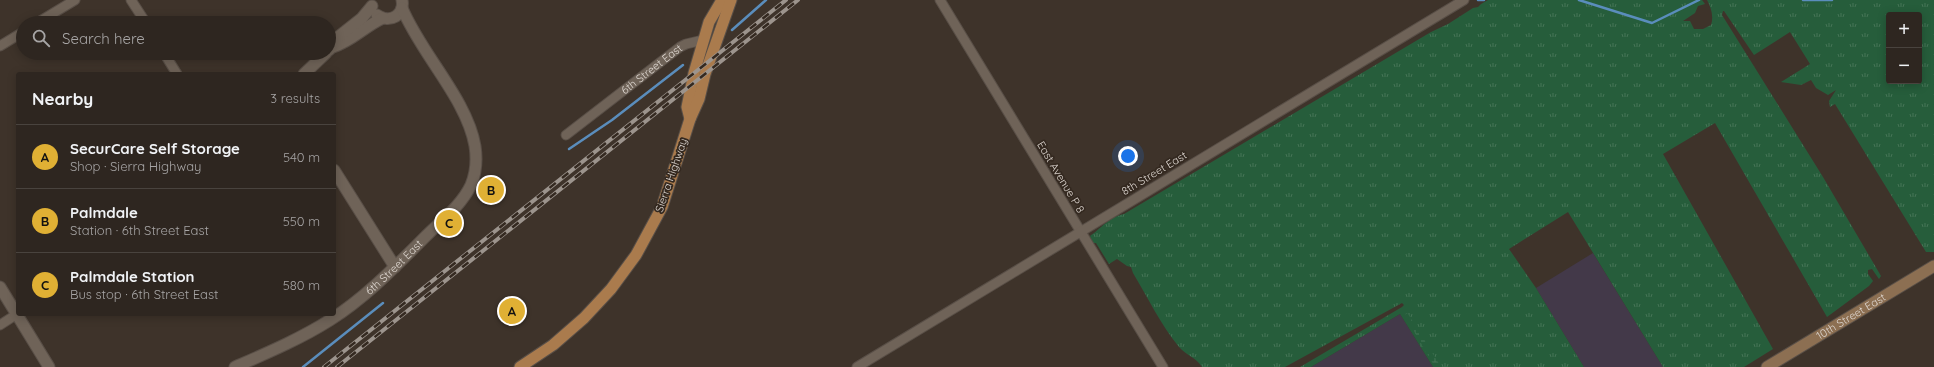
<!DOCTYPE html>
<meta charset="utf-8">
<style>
:root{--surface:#2e2620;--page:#362e29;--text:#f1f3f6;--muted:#a7a5a5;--line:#49433e;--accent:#e0b034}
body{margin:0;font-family:Quicksand,sans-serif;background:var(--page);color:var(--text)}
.controls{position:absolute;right:12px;top:12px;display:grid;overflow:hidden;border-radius:4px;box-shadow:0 2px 10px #0003}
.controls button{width:36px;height:36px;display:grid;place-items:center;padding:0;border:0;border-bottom:1px solid var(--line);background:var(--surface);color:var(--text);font:20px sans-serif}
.you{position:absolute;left:1128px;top:156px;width:14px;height:14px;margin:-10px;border:3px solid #fff;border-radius:50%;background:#1a73e8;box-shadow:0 0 0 6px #1a73e833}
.badge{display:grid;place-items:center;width:26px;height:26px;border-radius:50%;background:var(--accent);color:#111;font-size:13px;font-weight:700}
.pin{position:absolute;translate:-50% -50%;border:2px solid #fff;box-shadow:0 1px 4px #0006}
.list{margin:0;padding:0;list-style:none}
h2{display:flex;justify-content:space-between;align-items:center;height:52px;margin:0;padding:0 16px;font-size:17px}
h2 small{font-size:13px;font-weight:400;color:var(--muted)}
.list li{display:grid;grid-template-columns:26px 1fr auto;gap:12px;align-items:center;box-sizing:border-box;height:64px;padding:0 16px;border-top:1px solid var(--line)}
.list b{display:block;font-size:15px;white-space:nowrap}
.list p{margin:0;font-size:13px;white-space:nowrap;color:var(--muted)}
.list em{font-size:13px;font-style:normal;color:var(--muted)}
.icon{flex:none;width:22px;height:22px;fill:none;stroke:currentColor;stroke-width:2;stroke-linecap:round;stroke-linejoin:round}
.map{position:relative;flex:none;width:1934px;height:367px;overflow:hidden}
.search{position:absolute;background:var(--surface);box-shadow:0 2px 10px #0003;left:16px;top:16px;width:320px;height:44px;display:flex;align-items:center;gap:10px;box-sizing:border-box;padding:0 14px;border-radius:22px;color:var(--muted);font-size:15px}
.panel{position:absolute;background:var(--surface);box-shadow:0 2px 10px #0003;left:16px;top:72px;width:320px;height:244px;border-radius:4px}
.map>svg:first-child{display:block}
.commercial{fill:#433949}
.grass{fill:url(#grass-tufts);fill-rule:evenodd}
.wetland{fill:url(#wetland-marsh)}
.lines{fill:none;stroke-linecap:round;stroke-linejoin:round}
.stream{stroke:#5a8dbc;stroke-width:2.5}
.minor-casing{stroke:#594f47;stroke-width:11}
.tertiary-casing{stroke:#594f47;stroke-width:13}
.secondary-casing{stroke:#594f47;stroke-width:13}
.primary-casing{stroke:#594f47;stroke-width:13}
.minor{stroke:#6f6358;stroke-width:9}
.tertiary{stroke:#6f6358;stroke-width:11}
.secondary{stroke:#8c6f52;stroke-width:11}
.primary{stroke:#aa7b4d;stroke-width:11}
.rail-casing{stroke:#9c948d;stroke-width:4}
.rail{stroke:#342920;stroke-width:2.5;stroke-dasharray:8;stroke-linecap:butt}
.labels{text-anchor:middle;stroke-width:3.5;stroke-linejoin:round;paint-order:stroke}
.street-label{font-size:11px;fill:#ddd6d0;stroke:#342920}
</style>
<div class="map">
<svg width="1934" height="367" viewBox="0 0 1934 367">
<defs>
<pattern id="grass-tufts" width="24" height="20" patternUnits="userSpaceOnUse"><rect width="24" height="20" fill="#265d3b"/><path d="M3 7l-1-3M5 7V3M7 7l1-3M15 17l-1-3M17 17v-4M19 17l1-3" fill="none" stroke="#457456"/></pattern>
<pattern id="wetland-marsh" width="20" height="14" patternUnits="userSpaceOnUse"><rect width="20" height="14" fill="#265d3b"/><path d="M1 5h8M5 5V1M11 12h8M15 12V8" fill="none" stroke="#457456"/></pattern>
</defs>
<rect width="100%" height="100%" fill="#3e332a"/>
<g class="commercial">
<polygon points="1593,253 1663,367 1584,367 1536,288"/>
<polygon points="1400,314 1433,367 1311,367"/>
</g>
<path class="grass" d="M1488 0H1702L1705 4 1698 6 1695 13 1683 21H1690L1694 29H1703L1711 25C1714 17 1711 7 1707 0H1934V252H1926L1835 104 1830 107 1829 101 1836 90 1828 95 1816 88 1811 80 1801 85 1781 82 1810 64 1790 32 1754 55 1724 11H1723L1722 15 1823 177 1881 276 1879 279 1872 269 1868 270V274L1873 281 1869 286 1827 317 1715 123 1663 154 1773 349 1744 367H1663L1568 212 1509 249 1536 288 1584 367H1433L1400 314 1311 367H1300L1402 307 1404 305 1402 303 1285 367H1202C1196 357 1187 356 1179 347 1161 325 1148 298 1133 273L1131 267 1127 266 1117 259 1109 264 1096 243H1092L1090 236C1103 227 1107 218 1124 214L1431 32 1448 24 1473 8 1478 7 1481 4ZM1889 15H1919V81H1889Z"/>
<polygon class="wetland" points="1406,313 1408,314 1441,367 1435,367 1405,316"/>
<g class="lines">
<g class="stream">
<polyline points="1478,0 1484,0"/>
<polyline points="1579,0 1652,23 1699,0"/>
<polyline points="1803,0 1832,0"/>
<polyline points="732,30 766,0"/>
<polyline points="569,149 612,120 683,65"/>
<polyline points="303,367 383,303"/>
</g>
<defs>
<g id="minor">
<polyline points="131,0 146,23"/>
<polyline points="940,0 1163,367"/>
<polyline points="37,23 75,0"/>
<polyline points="0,46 23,32"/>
<polyline points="164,53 177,74"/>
<path id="s1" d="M566 135 680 47 686 44 703 40"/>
<polyline points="0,325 17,314"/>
<polyline points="857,367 1464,0"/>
</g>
<g id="tertiary">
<path d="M377 15C390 24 405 15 402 0"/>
<path d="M333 47C352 41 365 26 383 18"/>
<polyline points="329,50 338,37 362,18 372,6"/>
<polyline points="304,74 326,53"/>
<polyline points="334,170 395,267"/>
<polyline points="0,287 49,367"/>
<path id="s2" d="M235 367C267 353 300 339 330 320 365 298 395 267 425 237 441 221 461 206 471 185 476 173 477 159 475 146 467 99 421 54 402 8"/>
</g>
<g id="secondary">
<path id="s3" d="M1767 367 1934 266"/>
</g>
<g id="primary">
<polyline points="690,119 687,107 694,73 709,22 722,0"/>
<polyline points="520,367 553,345 584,318 611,289 636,255 662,207 690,119 699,99 705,74 731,0"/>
</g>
</defs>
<use href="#minor" class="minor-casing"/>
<use href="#tertiary" class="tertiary-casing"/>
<use href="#secondary" class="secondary-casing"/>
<use href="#primary" class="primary-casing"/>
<use href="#minor" class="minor"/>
<use href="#tertiary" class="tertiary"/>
<use href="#secondary" class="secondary"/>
<use href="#primary" class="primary"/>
<defs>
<g id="rail">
<polyline points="324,367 786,0"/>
<polyline points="337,367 798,0"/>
</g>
</defs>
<use href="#rail" class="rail-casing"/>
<use href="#rail" class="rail"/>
</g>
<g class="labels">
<g class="street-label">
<text dy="4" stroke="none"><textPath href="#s1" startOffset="108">6th Street East</textPath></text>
<text transform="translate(1154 173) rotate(-31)" y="4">8th Street East</text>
<text transform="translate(671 175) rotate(-71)" y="4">Sierra Highway</text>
<text transform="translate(1061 177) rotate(59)" y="4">East Avenue P 8</text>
<text dy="4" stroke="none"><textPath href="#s2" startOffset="189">6th Street East</textPath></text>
<text dy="4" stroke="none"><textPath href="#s3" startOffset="98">10th Street East</textPath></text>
</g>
</g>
</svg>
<div class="controls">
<button>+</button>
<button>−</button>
</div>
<div class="you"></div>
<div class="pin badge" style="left:512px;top:311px">A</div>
<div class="pin badge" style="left:491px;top:190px">B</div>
<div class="pin badge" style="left:449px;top:223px">C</div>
<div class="search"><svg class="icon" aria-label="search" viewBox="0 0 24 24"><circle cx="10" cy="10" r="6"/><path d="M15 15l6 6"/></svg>Search here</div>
<section class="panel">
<h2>Nearby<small>3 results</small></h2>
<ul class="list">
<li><span class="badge">A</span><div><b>SecurCare Self Storage</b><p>Shop · Sierra Highway</p></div><em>540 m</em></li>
<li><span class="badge">B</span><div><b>Palmdale</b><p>Station · 6th Street East</p></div><em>550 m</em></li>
<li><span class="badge">C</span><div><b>Palmdale Station</b><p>Bus stop · 6th Street East</p></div><em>580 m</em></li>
</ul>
</section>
</div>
